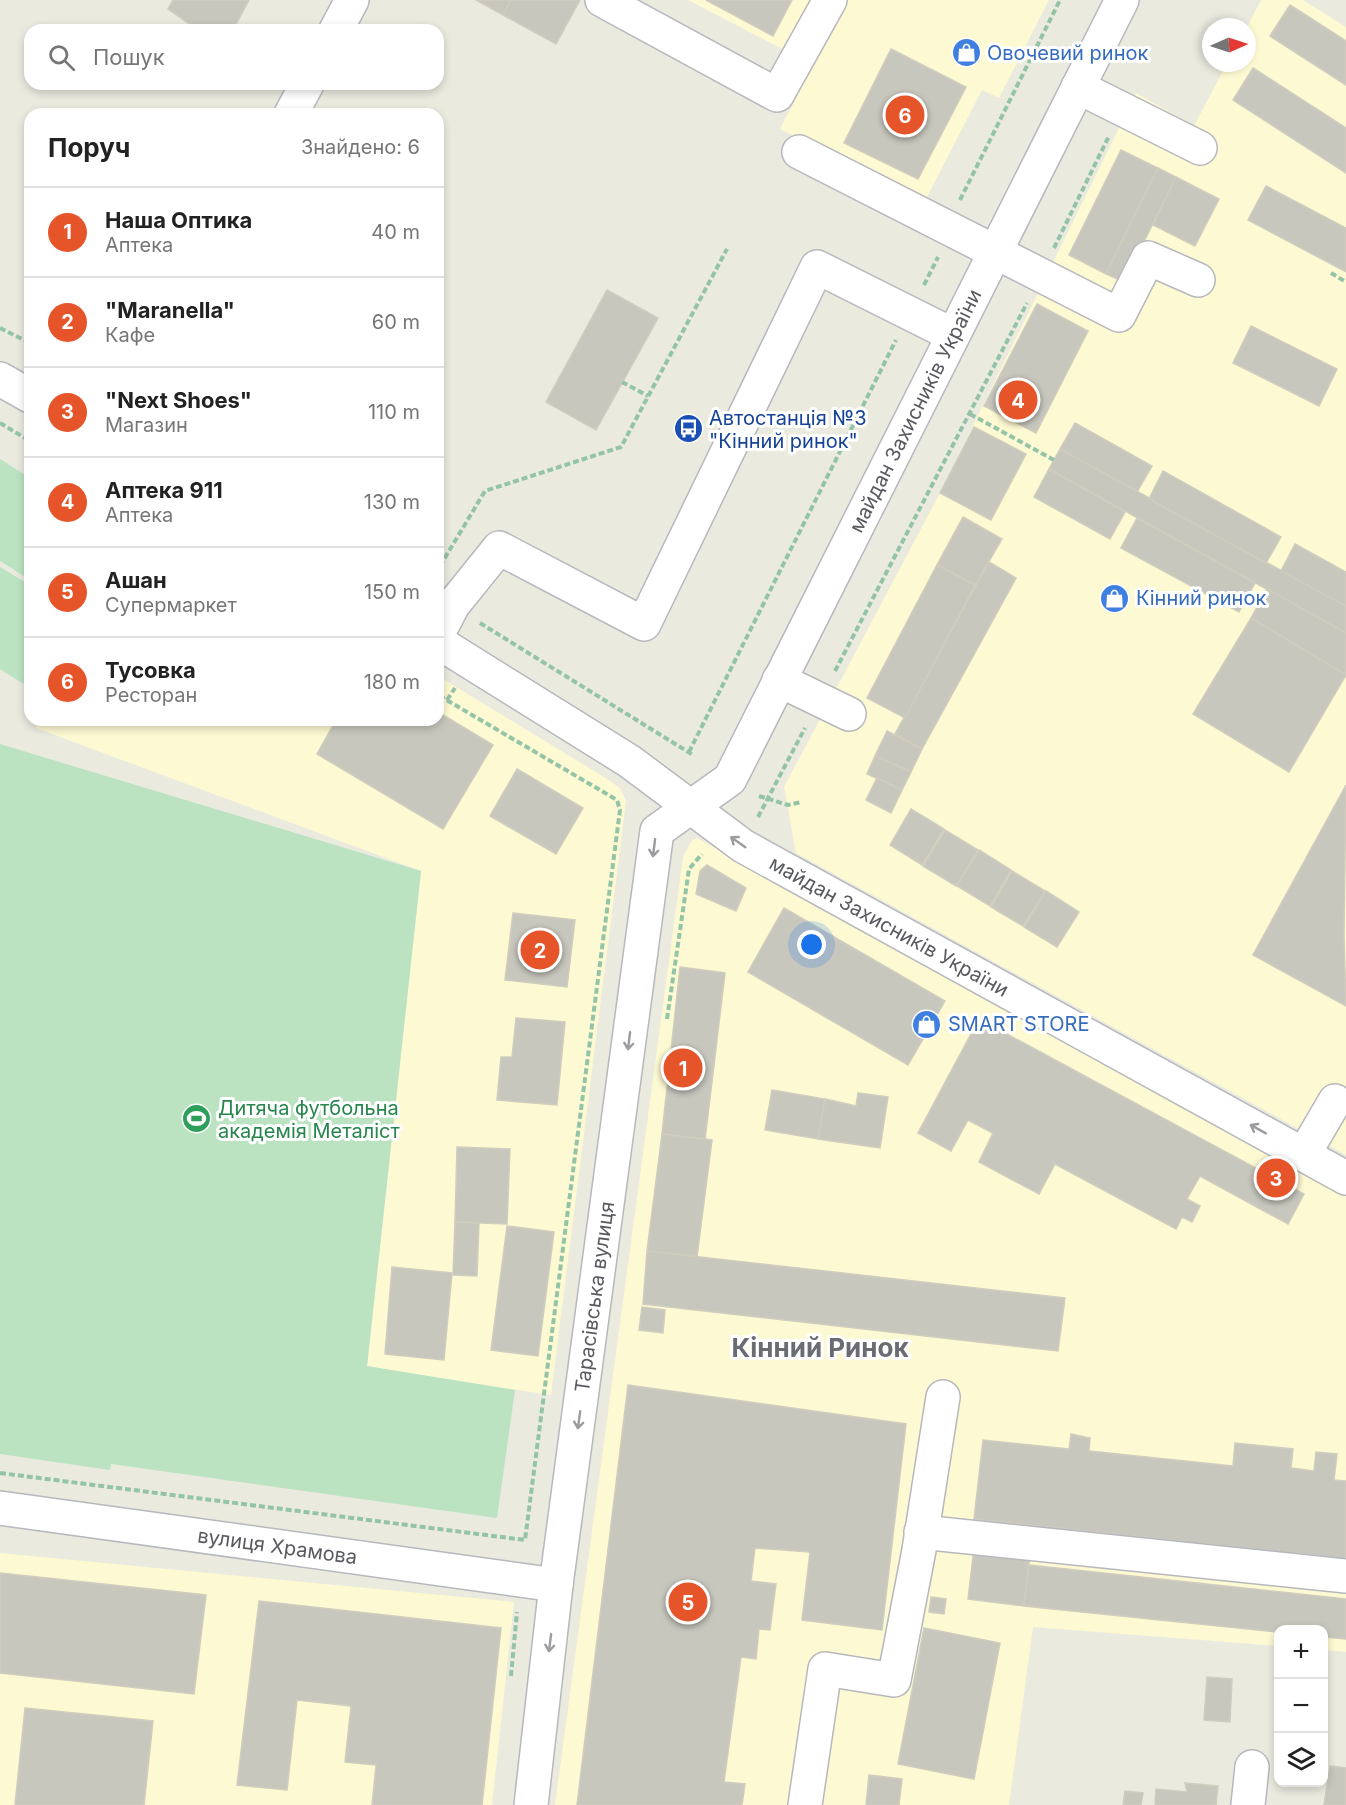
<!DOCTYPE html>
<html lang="uk">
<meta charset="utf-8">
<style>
:root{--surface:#fff;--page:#f2f2f2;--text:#222;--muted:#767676;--line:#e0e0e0;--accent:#e6542a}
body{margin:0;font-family:Inter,sans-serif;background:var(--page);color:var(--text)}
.controls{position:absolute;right:18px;bottom:18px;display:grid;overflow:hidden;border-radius:12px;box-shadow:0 3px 9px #0003}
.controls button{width:54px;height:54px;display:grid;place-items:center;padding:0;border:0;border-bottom:2px solid var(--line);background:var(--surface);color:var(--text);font:30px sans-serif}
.compass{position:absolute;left:1202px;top:18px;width:54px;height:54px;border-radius:50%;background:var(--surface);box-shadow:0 3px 9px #0003;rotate:87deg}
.you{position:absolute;left:812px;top:945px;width:21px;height:21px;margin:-15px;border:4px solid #fff;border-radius:50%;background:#1a73e8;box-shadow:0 0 0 9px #1a73e833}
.badge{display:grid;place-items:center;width:39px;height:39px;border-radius:50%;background:var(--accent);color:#fff;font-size:20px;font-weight:700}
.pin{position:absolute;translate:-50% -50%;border:3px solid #fff;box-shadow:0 2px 6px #0006}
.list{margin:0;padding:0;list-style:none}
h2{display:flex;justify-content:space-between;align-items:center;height:78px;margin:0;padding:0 24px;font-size:26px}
h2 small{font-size:20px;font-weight:400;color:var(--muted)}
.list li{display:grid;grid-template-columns:39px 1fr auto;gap:18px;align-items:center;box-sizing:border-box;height:90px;padding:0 24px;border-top:2px solid var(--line)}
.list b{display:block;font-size:22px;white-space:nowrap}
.list p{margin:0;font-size:20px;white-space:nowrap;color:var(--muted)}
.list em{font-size:20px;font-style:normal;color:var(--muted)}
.icon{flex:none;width:33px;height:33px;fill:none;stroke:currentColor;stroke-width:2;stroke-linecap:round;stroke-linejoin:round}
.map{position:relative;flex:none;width:1346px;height:1805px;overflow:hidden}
.search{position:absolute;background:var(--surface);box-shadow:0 3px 9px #0003;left:24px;top:24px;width:420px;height:66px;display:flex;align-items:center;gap:15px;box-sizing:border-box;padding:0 21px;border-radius:18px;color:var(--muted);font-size:22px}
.panel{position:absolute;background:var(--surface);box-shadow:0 3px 9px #0003;left:24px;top:108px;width:420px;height:618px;border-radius:18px}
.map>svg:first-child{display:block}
.commercial{fill:#fdf9d2}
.green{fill:#bbe3c1}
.building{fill:#c8c7be;stroke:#d0cdbe;stroke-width:1.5}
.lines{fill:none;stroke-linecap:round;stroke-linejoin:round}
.minor-casing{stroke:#b7b8be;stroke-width:36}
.path{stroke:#94c4a8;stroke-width:4;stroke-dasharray:6 3;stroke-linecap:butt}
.minor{stroke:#fff;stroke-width:33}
.oneway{stroke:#9b9ca0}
.labels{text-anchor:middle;stroke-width:6;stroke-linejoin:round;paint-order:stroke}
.shop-label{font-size:20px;fill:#366cbe;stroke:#fff;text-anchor:start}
.street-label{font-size:20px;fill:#585a60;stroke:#fff}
.transit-label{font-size:20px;fill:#164399;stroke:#fff;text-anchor:start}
.leisure-label{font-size:20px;fill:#27864d;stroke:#fff;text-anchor:start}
.district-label{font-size:26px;font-weight:bold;fill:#696c72;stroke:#fff}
</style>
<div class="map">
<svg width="1346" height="1805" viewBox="0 0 1346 1805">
<rect width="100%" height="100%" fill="#ebeadf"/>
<g class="commercial">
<polygon points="688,0 809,0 808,2 839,17 848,0 1049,0 999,98 982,90 926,199 780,129 813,65"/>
<polygon points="1261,0 1303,0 1346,27 1346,1155 796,853 784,787 940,493 1136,93 1194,126 1227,63 1247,63 1247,27"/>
<polygon points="438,676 604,777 620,788 626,801 551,1395 367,1367 421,871 36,728 41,720 438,720"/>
<polygon points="697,838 1346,1194 1346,1652 1324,1650 1324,1630 1278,1630 1278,1646 1033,1627 1009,1805 555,1805 683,857 692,840"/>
<polygon points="0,1553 514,1602 492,1805 0,1805"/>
</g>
<g class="green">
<polygon points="0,459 30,478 30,580 0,561"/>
<polygon points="0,567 30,585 30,688 0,669"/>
<polygon points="0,744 421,871 367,1366 515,1390 497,1518 111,1464 110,1470 0,1454"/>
</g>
<g class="building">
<polygon points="173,0 249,0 233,30 198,30 168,9"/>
<polygon points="476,0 511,0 503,15"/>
<polygon points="511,0 580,0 556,44 503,15"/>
<polygon points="706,0 792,0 773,36"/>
<polygon points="1290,5 1346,41 1346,85 1270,36"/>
<polygon points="891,49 966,87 918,179 844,143"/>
<polygon points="1253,68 1346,128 1346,173 1233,100"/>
<polygon points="1121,150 1158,168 1106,274 1069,255"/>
<polygon points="1158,168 1176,177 1124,282 1106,274"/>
<polygon points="1176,177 1219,199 1195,246 1153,225"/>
<polygon points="1266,186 1346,228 1346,272 1248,220"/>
<polygon points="607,290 658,318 596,430 546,402"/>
<polygon points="1037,304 1088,331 1036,433 984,406"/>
<polygon points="1251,326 1337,369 1319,406 1233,363"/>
<polygon points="1075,423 1152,466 1137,492 1060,449"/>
<polygon points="974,427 1026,454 991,520 940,493"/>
<polygon points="1060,449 1346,606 1346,633 1049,469"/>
<polygon points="1049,469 1125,512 1110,539 1034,497"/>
<polygon points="1163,471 1281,537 1266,563 1149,499"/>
<polygon points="963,517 1002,539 975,585 937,565"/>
<polygon points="1137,518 1255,583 1239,612 1121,548"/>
<polygon points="1295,544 1346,572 1346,606 1281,571"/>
<polygon points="989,562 1016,578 922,749 895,734"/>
<polygon points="937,565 975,585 905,718 867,698"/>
<polygon points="1267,589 1346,633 1346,675 1251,618"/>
<polygon points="1251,618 1346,675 1289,772 1193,714"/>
<polygon points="438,712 493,745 443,829 317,754 336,720 438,720"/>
<polygon points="887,731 922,749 911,772 875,756"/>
<polygon points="875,756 911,772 902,790 867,774"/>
<polygon points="517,769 583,808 556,854 490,816"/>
<polygon points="877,778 902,790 891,813 866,800"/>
<polygon points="1346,785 1344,936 1346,1006 1253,955"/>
<polygon points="911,809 944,829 922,865 890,845"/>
<polygon points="945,830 978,850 956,886 923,866"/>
<polygon points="979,850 1011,870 990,906 957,886"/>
<polygon points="707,865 746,888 736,911 696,894 700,871"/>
<polygon points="1012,871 1045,891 1023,926 991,907"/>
<polygon points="1046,891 1079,912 1057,947 1024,927"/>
<polygon points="784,908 945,1001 908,1065 748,972"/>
<polygon points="513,913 575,920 567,987 505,980"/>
<polygon points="680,967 725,973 705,1140 662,1134"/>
<polygon points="516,1018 565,1022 557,1105 497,1100 501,1057 512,1057"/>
<polygon points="979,1019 1304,1194 1288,1224 1200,1176 1187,1199 1200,1206 1192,1222 1182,1217 1176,1229 1055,1164 1039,1194 979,1162 993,1133 968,1120 951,1151 918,1133"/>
<polygon points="772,1090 825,1099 818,1139 765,1130"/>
<polygon points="858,1093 888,1097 880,1148 818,1139 825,1099 856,1106"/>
<polygon points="662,1134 712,1140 697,1257 647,1251"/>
<polygon points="457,1147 510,1149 507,1224 455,1222"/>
<polygon points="455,1222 479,1223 477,1276 453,1275"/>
<polygon points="507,1226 554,1232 538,1356 491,1350"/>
<polygon points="647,1251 1065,1298 1058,1351 643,1304"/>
<polygon points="392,1267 452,1273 444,1360 385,1354"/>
<polygon points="642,1307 665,1310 663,1333 639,1330"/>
<polygon points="628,1385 906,1424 882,1630 802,1620 810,1552 755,1548 751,1581 776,1584 770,1630 759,1629 756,1659 741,1657 724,1782 745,1784 742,1805 577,1805"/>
<polygon points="1071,1434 1090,1438 1089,1451 1233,1466 1235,1443 1293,1449 1291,1468 1314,1471 1316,1452 1337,1454 1334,1480 1346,1481 1346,1559 974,1519 983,1440 1069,1449"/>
<polygon points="974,1548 1030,1555 1024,1606 968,1599"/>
<polygon points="1029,1565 1346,1599 1346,1639 1324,1637 1324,1630 1278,1630 1278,1632 1024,1606"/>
<polygon points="0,1573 206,1595 194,1694 0,1673"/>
<polygon points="931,1597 946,1599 944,1614 929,1612"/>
<polygon points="259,1601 501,1628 482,1805 372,1805 376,1765 345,1762 351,1706 297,1700 287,1790 237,1785"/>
<polygon points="924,1628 1000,1643 974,1779 898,1764"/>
<polygon points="1207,1677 1232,1679 1230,1722 1204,1720"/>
<polygon points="25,1708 153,1721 144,1805 15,1805"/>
<polygon points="1330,1766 1346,1768 1346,1805 1324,1805"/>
<polygon points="869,1775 902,1779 899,1805 866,1805"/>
<polygon points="1185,1783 1218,1786 1216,1805 1155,1805 1156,1789 1187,1792"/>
<polygon points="1125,1791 1143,1793 1141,1805 1123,1805"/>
</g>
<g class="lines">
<defs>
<g id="minor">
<polyline points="602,0 777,95 830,0"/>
<polyline points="336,30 352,0"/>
<polyline points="1078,87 1200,148"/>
<polyline points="291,114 307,84"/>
<polyline points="799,152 1119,315 1148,258 1198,280"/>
<polyline points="0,379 30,396"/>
<polyline points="438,634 453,605 499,548 644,624 817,267 953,335"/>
<path id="s1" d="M438 642 629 761 743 846 1346 1178"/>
<polyline points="779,680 849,714"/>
<polyline points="1304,1154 1335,1101"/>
<path id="s2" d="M0 1508 556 1585"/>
<polyline points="921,1532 1346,1576"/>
<path id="s3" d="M531 1805 556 1585 657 831 730 779 1122 0"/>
<polyline points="805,1805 825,1669 894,1680 919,1550 943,1397"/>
<polyline points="1248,1805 1252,1767"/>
</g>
</defs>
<use href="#minor" class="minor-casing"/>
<g class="path">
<polyline points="960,200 1060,0"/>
<polyline points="1054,248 1109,136"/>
<polyline points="1331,273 1346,282"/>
<polyline points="924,285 938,257"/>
<polyline points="0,328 30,343"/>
<polyline points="622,382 648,396"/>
<polyline points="970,414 1054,460"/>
<polyline points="0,423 30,441"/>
<polyline points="440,566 485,491 621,447 727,249"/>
<polyline points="480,623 693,755"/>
<polyline points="835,671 1027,303"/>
<polyline points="447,700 455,688"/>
<polyline points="689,752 896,340"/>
<polyline points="759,796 788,805 802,802"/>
<polyline points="758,817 805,728"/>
<polyline points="667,1019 689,869 702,854"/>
<polyline points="0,1473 525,1540 620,810 617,800 438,695"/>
<polyline points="511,1676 517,1612"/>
</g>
<use href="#minor" class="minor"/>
</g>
<defs><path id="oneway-shaft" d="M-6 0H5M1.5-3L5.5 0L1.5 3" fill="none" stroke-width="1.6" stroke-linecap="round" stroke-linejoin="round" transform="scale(1.5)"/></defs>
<g class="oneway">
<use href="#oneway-shaft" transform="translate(738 842) rotate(-145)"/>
<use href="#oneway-shaft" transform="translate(654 848) rotate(97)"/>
<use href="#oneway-shaft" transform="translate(629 1041) rotate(97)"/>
<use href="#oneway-shaft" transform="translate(1258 1129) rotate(-151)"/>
<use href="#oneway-shaft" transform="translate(579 1420) rotate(98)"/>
<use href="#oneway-shaft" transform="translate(550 1643) rotate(97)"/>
</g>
<defs>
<symbol id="shop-disc" viewBox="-11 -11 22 22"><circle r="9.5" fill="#3f7fe0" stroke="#fff"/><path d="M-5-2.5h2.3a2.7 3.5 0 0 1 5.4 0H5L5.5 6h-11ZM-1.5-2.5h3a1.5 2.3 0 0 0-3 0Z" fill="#fff"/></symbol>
<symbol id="bus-disc" viewBox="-11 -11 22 22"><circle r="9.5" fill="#1a4fb4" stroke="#fff"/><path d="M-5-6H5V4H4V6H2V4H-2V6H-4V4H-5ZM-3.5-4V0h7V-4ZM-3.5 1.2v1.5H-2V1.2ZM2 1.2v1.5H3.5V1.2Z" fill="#fff"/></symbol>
<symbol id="stadium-disc" viewBox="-11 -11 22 22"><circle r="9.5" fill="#2e9e5b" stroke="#fff"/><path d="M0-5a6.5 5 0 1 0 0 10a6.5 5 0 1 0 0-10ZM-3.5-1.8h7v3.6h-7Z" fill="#fff"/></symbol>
</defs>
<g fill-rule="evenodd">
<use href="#shop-disc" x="950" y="36" width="33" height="33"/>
<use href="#bus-disc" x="672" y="412" width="33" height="33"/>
<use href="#shop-disc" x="1098" y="582" width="33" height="33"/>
<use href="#shop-disc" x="910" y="1008" width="33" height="33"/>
<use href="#stadium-disc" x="180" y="1102" width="33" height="33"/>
</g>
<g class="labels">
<g class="shop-label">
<text x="987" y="60">Овочевий ринок</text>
<text x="1136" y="605">Кінний ринок</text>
<text x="948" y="1031">SMART STORE</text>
</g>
<g class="street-label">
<text dy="7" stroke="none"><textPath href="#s3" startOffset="1484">майдан Захисників України</textPath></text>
<text dy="7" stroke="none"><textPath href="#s1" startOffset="534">майдан Захисників України</textPath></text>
<text dy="7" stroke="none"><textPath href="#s3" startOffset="512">Тарасівська вулиця</textPath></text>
<text dy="7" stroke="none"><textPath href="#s2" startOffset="280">вулиця Храмова</textPath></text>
</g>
<g class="transit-label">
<text x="709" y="425">Автостанція №3<tspan x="709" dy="23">"Кінний ринок"</tspan></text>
</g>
<g class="leisure-label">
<text x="218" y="1115">Дитяча футбольна<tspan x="218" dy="23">академія Металіст</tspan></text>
</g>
<g class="district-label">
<text x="820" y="1357">Кінний Ринок</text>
</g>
</g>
</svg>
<div class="controls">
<button>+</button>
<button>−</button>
<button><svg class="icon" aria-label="layers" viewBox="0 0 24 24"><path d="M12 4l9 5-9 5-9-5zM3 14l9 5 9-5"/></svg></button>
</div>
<svg class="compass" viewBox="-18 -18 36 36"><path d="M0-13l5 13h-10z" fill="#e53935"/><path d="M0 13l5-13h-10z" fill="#767676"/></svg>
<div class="you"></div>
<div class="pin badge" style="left:683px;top:1068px">1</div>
<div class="pin badge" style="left:540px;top:950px">2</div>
<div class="pin badge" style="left:1276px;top:1178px">3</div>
<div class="pin badge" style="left:1018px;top:400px">4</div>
<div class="pin badge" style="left:688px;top:1602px">5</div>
<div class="pin badge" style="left:905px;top:115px">6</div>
<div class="search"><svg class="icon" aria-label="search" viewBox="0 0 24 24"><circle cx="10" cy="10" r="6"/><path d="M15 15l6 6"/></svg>Пошук</div>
<section class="panel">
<h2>Поруч<small>Знайдено: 6</small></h2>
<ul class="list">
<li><span class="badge">1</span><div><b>Наша Оптика</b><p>Аптека</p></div><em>40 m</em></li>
<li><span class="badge">2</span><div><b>&quot;Maranella&quot;</b><p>Кафе</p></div><em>60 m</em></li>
<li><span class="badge">3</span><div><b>&quot;Next Shoes&quot;</b><p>Магазин</p></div><em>110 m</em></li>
<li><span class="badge">4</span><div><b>Аптека 911</b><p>Аптека</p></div><em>130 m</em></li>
<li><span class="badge">5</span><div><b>Ашан</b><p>Супермаркет</p></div><em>150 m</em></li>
<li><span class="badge">6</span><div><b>Тусовка</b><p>Ресторан</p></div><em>180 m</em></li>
</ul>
</section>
</div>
